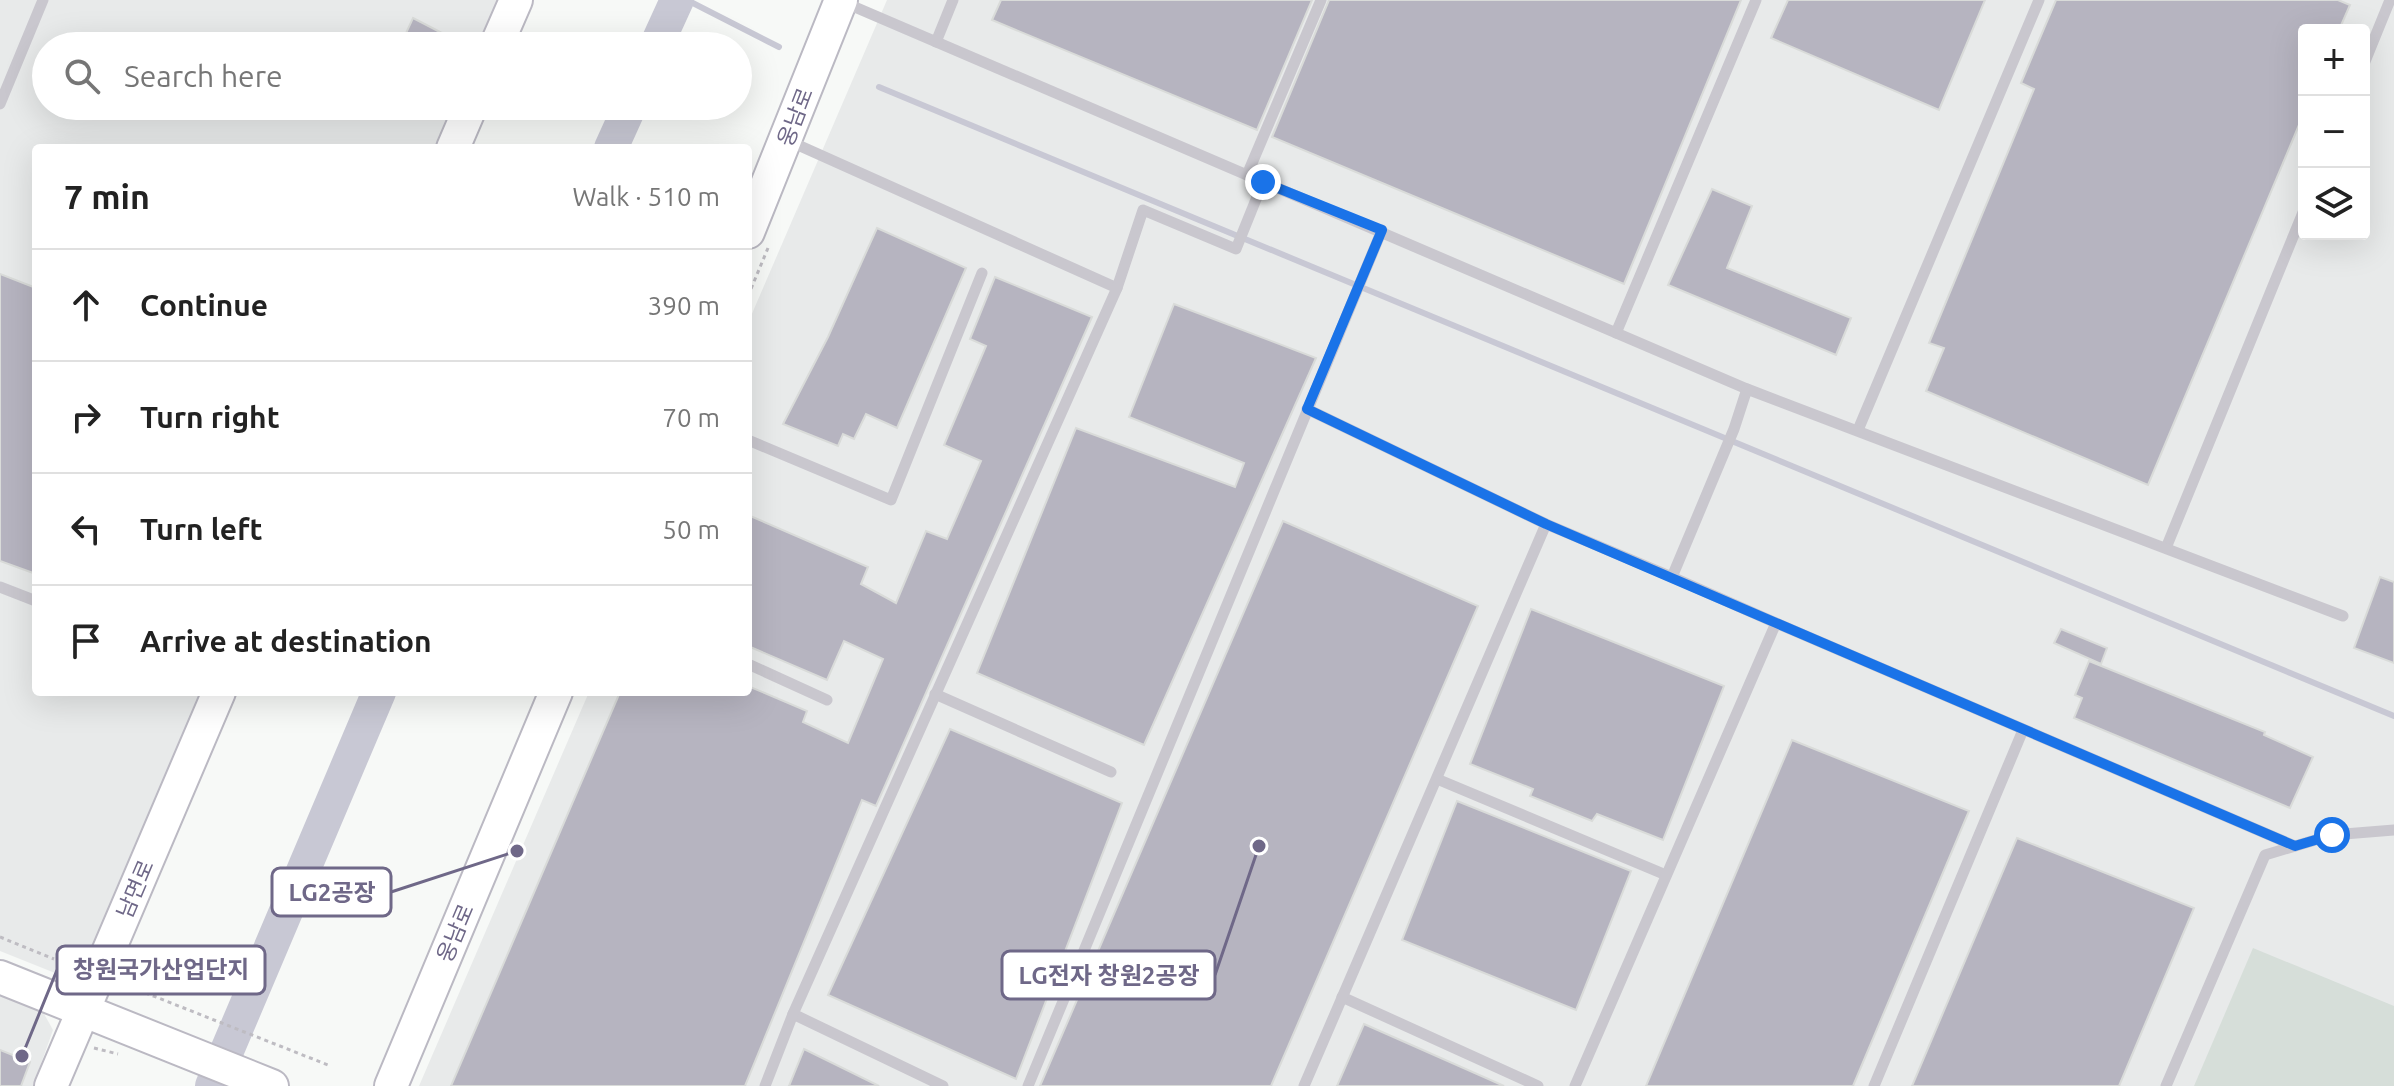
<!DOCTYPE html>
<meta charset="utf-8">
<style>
:root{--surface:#fff;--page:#f2f2f2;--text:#222;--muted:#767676;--line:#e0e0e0}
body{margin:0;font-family:Ubuntu,"Noto Sans KR",sans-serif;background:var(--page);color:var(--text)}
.controls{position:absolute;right:24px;top:24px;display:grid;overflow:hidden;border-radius:8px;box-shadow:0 8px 32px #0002}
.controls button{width:72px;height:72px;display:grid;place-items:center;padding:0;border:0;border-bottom:2px solid var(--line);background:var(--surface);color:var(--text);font:40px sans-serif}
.stop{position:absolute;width:24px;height:24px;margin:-18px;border:6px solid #1a73e8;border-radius:50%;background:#fff}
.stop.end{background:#1a73e8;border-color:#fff;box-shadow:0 2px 8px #0008}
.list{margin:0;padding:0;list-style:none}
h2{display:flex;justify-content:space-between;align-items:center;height:104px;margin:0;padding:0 32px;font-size:34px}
h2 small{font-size:26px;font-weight:400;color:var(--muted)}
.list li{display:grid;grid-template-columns:52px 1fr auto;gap:24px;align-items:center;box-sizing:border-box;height:112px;padding:0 32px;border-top:2px solid var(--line)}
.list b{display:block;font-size:30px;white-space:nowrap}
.list em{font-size:26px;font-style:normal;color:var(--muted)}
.icon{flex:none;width:44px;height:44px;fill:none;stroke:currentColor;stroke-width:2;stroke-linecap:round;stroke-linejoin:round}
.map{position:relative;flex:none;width:2394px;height:1086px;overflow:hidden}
.search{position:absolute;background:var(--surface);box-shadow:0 8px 32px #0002;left:32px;top:32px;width:720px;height:88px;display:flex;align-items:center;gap:20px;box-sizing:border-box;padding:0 28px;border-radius:44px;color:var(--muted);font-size:30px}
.panel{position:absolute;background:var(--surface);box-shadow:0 8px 32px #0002;left:32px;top:144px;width:720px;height:552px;border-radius:8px}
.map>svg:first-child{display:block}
.built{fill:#e8eaea;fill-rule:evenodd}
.green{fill:#d6ded9}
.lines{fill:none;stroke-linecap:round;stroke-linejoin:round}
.stream{stroke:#c8c8d4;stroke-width:6}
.river{stroke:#c8c8d4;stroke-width:34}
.building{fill:#b6b4c0;stroke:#d9dbd9;stroke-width:2}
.secondary-casing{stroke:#bbb9c3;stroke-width:36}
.path{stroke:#bebcc2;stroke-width:3;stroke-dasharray:4 4;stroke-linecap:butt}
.lane{stroke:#c9c7ce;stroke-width:11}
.secondary{stroke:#fff;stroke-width:32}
.route{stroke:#1a73e8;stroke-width:10}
.labels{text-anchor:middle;stroke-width:8;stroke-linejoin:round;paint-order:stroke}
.street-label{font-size:22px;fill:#6f6888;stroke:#fff}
.leader{fill:none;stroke:#6f6888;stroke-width:3}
.callout-dot{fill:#6f6888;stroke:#fff;stroke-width:3}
.callout{fill:#fff;stroke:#6f6888;stroke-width:3}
.callout-label{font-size:24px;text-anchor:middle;font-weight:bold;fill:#6f6888}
</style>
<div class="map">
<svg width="2394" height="1086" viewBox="0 0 2394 1086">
<rect width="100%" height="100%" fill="#f7f9f7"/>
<g class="built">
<polygon points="0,0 497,0 477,46 46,46 46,106 452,106 434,148 36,148 36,692 202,692 83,967 60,975 0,951"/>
<path d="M887 0H2394V1086H419L589 692H748V323ZM2304 30H2364V234H2304Z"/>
<polygon points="0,994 43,1012 53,1030 33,1086 0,1086"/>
</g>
<polygon class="green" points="2253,948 2394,1006 2394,1086 2194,1086"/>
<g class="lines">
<g class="stream">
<polyline points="687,0 779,47"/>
<polyline points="879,87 2394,716"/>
</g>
<g class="river">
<polyline points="656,46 677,0"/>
<polyline points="611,148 630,106"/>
<polyline points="212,1086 379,692"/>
</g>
</g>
<g class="building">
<polygon points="1001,0 1312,0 1257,130 992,20"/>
<polygon points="1329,0 1741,0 1624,284 1272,137"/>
<polygon points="1788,0 1985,0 1939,110 1771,38"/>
<polygon points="2056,0 2338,0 2350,5 2339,30 2304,30 2304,113 2148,485 1926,391 1944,348 1929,343 2034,89 2021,83"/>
<polygon points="413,18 467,46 400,46"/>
<polygon points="1712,189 1752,206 1727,268 1851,318 1836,355 1668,285"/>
<polygon points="877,228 966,268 897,428 866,414 854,439 843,434 838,446 783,424 828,337"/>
<polygon points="0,274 36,288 36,574 0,561"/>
<polygon points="995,277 1092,317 876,806 862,800 745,1086 451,1086 620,692 748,692 748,686 807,711 803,722 848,743 883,659 844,641 827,680 748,646 748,515 868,567 861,584 896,603 926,531 947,539 981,461 944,445 986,346 970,339"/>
<polygon points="1174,304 1316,358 1144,745 977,673 1076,428 1235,487 1244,463 1129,417"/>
<polygon points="1283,521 1478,606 1271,1086 1040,1086"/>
<polygon points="2380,577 2394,582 2394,663 2354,648"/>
<polygon points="1531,609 1724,686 1663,840 1597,814 1592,821 1530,796 1533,789 1470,764"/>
<polygon points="2061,629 2107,648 2101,664 2054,643"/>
<polygon points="2089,661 2265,732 2264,735 2313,757 2290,808 2074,718 2082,698 2075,695"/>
<polygon points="950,729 1122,803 1016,1079 828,995"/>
<polygon points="1792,740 1969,811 1853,1086 1646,1086"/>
<polygon points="1457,801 1631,871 1576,1010 1402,940"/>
<polygon points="2017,838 2194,908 2119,1086 1912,1086"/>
<polygon points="1364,1024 1504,1086 1337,1086"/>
<polygon points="804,1049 879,1086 789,1086"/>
<polygon points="0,1050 30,1062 21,1086 0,1086"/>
</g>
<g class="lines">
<defs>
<g id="secondary">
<polyline points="496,46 516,0"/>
<polyline points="453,148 471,106"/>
<polyline points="748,232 841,0"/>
<polyline points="0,977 272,1086"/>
<polyline points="51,1086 219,692"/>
<polyline points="391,1086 556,692"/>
</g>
</defs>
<use href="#secondary" class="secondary-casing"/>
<g class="path">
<polyline points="748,296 768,248"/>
<polyline points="0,937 54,959"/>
<polyline points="123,984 328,1065"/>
<polyline points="94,1048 118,1054"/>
</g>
<g class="lane">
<polyline points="843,2 1747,389"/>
<polyline points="936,42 953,0"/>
<polyline points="2364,64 2390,0"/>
<polyline points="0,104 43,0"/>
<polyline points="789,141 1117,288"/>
<polyline points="1247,175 1321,0"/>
<polyline points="1616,333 1756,0"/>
<polyline points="1307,409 1546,524"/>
<polyline points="1858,430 2039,0"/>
<polyline points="748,440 891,500 982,273"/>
<polyline points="2166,548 2304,210"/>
<polyline points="0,587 36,601"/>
<polyline points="1776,623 2295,846"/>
<polyline points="748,664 827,700"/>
<polyline points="935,694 1111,772"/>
<polyline points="1437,779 1666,875"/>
<polyline points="1342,997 1538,1086"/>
<polyline points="793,1014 943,1086"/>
<polyline points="765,1086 793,1014 1117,288 1143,210 1236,249 1263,182"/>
<polyline points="1028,1086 1382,230"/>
<polyline points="1304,1086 1546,524 1672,577 1734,429 1747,389 2343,616"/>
<polyline points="1575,1086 1776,623 1672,577"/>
<polyline points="1874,1086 2023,730"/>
<polyline points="2166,1086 2265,855 2332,835 2394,830"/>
</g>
<use href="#secondary" class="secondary"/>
</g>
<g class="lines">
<polyline class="route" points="1263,182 1382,230 1307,409 1546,524 2295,846 2332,835"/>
</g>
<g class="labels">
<g class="street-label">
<text transform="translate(795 117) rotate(-69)" y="8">웅남로</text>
<text transform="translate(135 889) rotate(-67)" y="8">남면로</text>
<text transform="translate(455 933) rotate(-67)" y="8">웅남로</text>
</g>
</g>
<path class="leader" d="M517 851L391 892M22 1056L57 970M1259 846L1215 975"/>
<g class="callout-dot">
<circle cx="517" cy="851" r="8"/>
<circle cx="22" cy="1056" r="8"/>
<circle cx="1259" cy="846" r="8"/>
</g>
<g class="callout">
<rect x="272" y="868" width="119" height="48" rx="8"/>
<rect x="57" y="946" width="208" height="48" rx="8"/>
<rect x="1002" y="951" width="213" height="48" rx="8"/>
</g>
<g class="callout-label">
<text x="332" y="901">LG2공장</text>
<text x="161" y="978">창원국가산업단지</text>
<text x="1109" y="984">LG전자 창원2공장</text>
</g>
</svg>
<div class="controls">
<button>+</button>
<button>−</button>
<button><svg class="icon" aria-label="layers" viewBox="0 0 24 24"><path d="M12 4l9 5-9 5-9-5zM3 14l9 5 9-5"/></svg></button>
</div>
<div class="stop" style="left:2332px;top:835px"></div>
<div class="stop end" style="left:1263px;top:182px"></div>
<div class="search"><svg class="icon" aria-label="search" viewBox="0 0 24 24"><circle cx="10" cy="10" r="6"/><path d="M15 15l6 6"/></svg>Search here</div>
<section class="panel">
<h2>7 min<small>Walk · 510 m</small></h2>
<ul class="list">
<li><svg class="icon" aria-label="ahead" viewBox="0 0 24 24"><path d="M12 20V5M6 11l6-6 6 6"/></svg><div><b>Continue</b></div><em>390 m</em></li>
<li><svg class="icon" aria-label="right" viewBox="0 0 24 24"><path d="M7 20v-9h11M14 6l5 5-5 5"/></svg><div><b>Turn right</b></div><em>70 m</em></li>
<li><svg class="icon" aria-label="left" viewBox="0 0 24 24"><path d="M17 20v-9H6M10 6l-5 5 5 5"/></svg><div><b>Turn left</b></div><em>50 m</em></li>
<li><svg class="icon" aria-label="arrive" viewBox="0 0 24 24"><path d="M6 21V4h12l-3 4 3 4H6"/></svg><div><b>Arrive at destination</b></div></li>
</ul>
</section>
</div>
